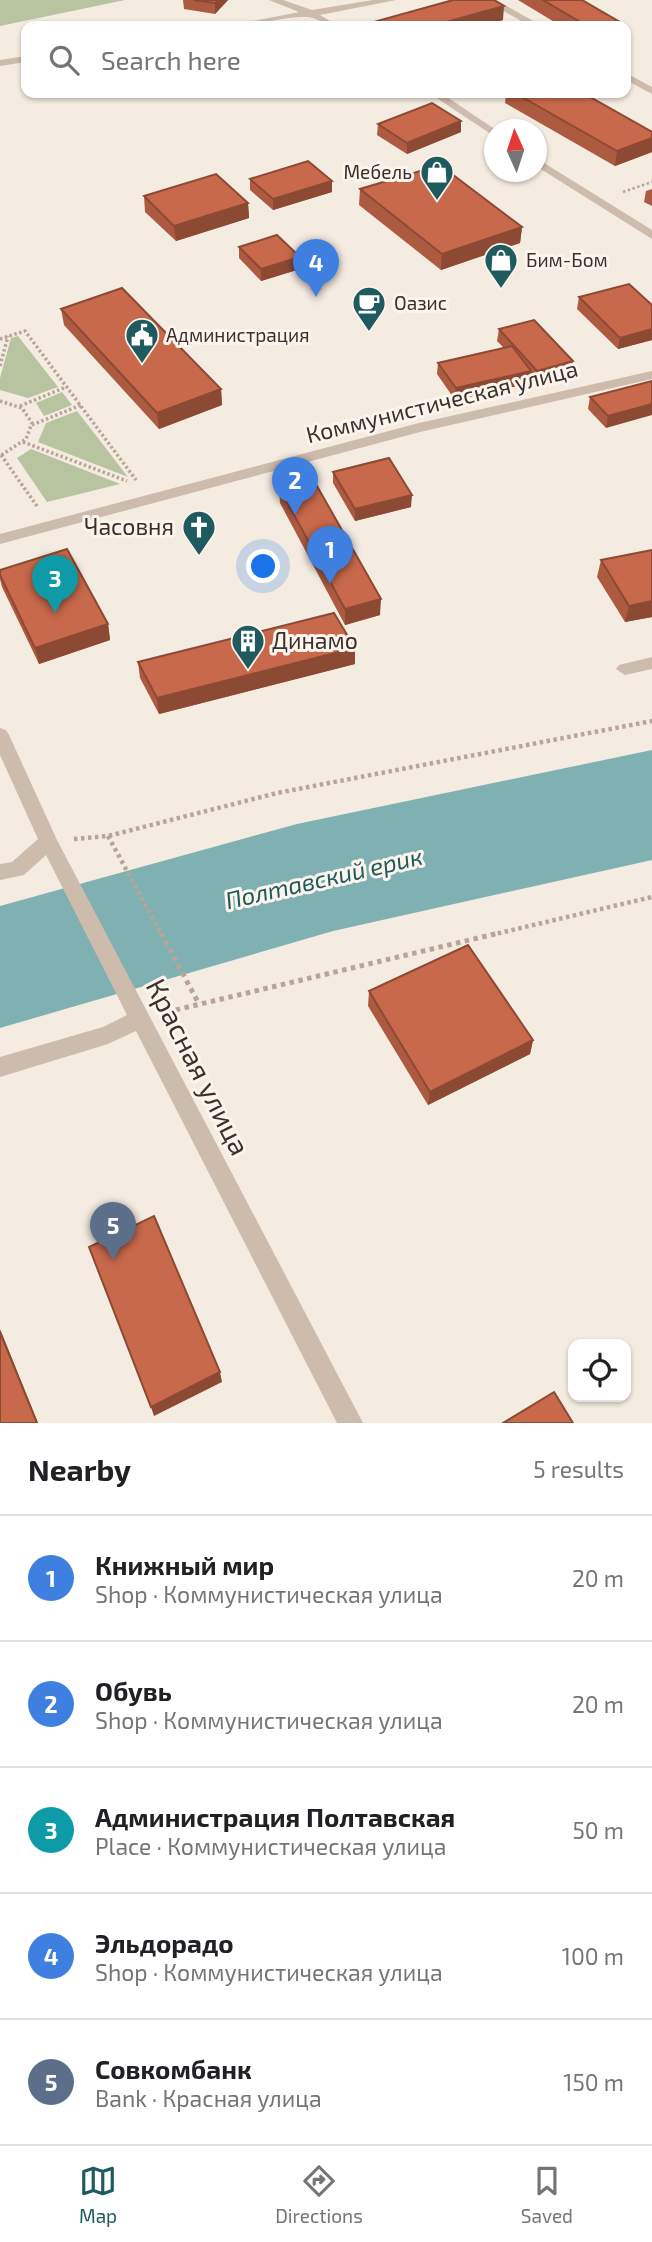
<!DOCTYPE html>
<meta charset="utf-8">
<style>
:root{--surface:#fff;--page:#f2f2f2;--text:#202124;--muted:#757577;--line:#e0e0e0;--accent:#1f5a5e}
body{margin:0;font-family:"Exo 2",sans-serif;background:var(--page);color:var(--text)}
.controls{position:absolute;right:21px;bottom:21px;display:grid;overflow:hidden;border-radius:14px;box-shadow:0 2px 5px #0004}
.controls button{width:63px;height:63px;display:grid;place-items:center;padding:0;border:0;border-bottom:2px solid var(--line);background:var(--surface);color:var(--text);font:35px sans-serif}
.compass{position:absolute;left:484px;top:119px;width:63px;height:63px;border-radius:50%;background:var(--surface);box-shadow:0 2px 5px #0004;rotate:357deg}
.you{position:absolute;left:264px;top:567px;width:24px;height:24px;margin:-18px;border:5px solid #fff;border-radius:50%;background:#1a73e8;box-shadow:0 0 0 10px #1a73e833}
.badge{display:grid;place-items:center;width:46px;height:46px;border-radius:50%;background:var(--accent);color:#fff;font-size:23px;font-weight:700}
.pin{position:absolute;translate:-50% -58px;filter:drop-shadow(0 2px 4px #0008)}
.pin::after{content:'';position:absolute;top:37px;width:24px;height:21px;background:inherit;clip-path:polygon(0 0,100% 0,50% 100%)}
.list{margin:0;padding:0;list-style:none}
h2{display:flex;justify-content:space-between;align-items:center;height:91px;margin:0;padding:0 28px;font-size:30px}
h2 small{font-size:23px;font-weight:400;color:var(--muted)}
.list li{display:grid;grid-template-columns:46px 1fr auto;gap:21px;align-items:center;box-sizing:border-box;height:126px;padding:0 28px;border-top:2px solid var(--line)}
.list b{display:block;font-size:26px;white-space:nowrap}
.list p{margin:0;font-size:23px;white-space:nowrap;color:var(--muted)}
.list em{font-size:23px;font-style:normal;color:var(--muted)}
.icon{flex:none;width:38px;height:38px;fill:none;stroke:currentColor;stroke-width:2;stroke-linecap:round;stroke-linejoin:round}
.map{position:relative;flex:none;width:652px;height:1423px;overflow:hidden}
.search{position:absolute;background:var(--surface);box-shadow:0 2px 5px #0004;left:21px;right:21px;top:21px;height:77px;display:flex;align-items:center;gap:18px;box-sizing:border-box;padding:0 24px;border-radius:14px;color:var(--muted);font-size:26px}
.sheet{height:721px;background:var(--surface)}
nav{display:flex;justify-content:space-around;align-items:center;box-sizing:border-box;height:98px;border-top:2px solid var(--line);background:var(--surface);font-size:19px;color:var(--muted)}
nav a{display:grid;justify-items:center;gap:4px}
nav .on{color:var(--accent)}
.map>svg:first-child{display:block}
.green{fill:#b8c4a0}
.water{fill:#7fb0b2}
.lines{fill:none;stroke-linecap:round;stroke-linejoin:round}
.path-far3{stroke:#b9a596;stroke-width:2.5;stroke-dasharray:2.5 2.5;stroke-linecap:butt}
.path-far2{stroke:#b9a596;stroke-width:3.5;stroke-dasharray:2.5 2.5;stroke-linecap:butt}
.path-far1{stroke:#b9a596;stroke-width:4.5;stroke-dasharray:3.5 3.5;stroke-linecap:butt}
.path{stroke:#b9a596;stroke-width:5;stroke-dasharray:4.5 4.5;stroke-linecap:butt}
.service{fill:#cdbbac;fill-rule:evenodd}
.minor{fill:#cdbbac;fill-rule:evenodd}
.wall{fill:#ac5a40}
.shaded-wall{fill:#8c4a34}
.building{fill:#c8694b;stroke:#8c4a34;stroke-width:2}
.labels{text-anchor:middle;stroke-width:6;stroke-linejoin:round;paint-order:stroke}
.far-poi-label{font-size:19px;fill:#3b302b;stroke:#fbf5ee;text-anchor:start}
.street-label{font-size:23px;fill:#3b302b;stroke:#fbf5ee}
.poi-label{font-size:23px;fill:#3b302b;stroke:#fbf5ee;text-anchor:end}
.water-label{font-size:24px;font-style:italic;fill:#1f5a5e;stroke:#fbf5ee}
.near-street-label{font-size:28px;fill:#3b302b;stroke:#fbf5ee}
</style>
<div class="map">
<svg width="652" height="1423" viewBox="0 0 652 1423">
<rect width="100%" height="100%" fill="#f4ebe1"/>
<g class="green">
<polygon points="0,0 125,0 0,26"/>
<polygon points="18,336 58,387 28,398 0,390 0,378 11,338"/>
<polygon points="62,392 72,405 44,416 36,403"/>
<polygon points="77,411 128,477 38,442 46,423"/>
<polygon points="31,449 120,484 47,502 17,458"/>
</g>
<polygon class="water" points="652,750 652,860 333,931 0,1028 0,906 297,824"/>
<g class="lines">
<polyline class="path-far3" points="623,192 652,182"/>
<g class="path-far2">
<polyline points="0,339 25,331 136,480"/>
<polyline points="0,366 8,336"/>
<polyline points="0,401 22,408 32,423 26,439 0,456"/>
<polyline points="20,406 66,387"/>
<polyline points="32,425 81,405"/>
<polyline points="23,442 127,481"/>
<polyline points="1,455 37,506"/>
</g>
<g class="path-far1">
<polyline points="108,836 162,935"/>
<polyline points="74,839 108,836 277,793 652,721"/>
<polyline points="491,935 652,897"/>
</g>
<g class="path">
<polyline points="161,933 199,1004"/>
<polyline points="167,1012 499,933"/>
</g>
<g class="service">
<polygon points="484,0 496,0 542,26 530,26"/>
<polygon points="626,73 652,87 652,94 626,80"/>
</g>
<g class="minor">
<path d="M269 0H283L312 10 373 0H396L320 15 338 26C324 26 317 17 307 17 281 16 255 27 229 26L299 12Z"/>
<polygon points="26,56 26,62 0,66 0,60"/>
<polygon points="429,93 441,93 496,130 494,136"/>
<polygon points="536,158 652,230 652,239 536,166"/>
<polygon points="652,371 652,379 420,432 0,544 0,534 419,423"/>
<polygon points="652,657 652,669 625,675 616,669 619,665"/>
<polygon points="0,728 6,730 9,735 57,840 363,1423 337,1423 136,1031 108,1044 0,1077 0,1057 103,1027 127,1015 46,855 24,875 0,880 0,864 12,862 38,839 0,755"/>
</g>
</g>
<g class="wall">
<polygon points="183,0 228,0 215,14 184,9"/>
<polygon points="518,0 582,0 618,21 618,26 561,26"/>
<polygon points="503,20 481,26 377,26 377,21"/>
<polygon points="506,93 583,93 652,132 652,152 615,166 505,103"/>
<polygon points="378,124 461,132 407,154 377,135"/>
<polygon points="250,179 332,181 332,192 273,210 250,190"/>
<polygon points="360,189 522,227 520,243 441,270 359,205"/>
<polygon points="652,189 652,206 644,202 646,191"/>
<polygon points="144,196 248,203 249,218 176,241 145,212"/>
<polygon points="239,247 300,269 261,281 239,258"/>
<polygon points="579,297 652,305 652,340 618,349 577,309"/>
<polygon points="61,309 221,389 222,405 159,429 64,325"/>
<polygon points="499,329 571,373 535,383 530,377 530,383 455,400 437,374 438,363 504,348 497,341"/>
<polygon points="652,381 606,428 588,409 590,397"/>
<polygon points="333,472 411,507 355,521 333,483"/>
<polygon points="279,487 380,615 345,625 280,503"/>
<polygon points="652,550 652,617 625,622 597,577 601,560"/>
<polygon points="0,570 108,624 110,640 39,664 2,587 0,579"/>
<polygon points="138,662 355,664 159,714 140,678"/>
<polygon points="369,991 533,1040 530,1054 428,1105 368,1006"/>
</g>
<g class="shaded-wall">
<polygon points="218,0 228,0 215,14 215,3"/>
<polygon points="504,6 503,20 481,26 432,26"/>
<polygon points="618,21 618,26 598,26"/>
<polygon points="461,121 461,132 407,154 407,143"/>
<polygon points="652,138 652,152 615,166 617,151"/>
<polygon points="332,181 332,192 273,210 273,199"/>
<polygon points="248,203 249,218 176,241 174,226"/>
<polygon points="522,227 520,243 441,270 442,254"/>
<polygon points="300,257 300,269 261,281 261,269"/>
<polygon points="652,329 652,340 618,349 620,338"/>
<polygon points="573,361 571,373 535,383 537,371"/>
<polygon points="531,371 530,383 455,400 456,388"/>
<polygon points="221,389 222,405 159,429 157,413"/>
<polygon points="652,404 652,415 606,428 608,416"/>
<polygon points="412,495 411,507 355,521 355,509"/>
<polygon points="381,599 380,615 345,625 345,609"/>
<polygon points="652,601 652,617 625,622 629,606"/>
<polygon points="108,624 110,640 39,664 35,648"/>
<polygon points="355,648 355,664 159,714 157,698"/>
<polygon points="533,1040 530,1054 428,1105 430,1092"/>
<polygon points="0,1329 38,1423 37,1423 0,1332"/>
<polygon points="220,1372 222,1382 154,1416 151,1407"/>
</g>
<g class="building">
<polygon points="194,0 218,0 215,3"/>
<polygon points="453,0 494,0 504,6 432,26 385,26 377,21"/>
<polygon points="543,0 582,0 618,21 598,26 587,26"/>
<polygon points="515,93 583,93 652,132 652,138 617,151"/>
<polygon points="432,103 461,121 407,143 378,124"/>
<polygon points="308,161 332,181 273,199 250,179"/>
<polygon points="440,165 522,227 442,254 360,189"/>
<polygon points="216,174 248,203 174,226 144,196"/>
<polygon points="277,235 300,257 261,269 239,247"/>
<polygon points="629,284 652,305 652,329 620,338 579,297"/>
<polygon points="122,288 221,389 157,413 61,309"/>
<polygon points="534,320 573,361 537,371 499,329"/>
<polygon points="512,346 531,371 456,388 438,363"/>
<polygon points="652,381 652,404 608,416 590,397"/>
<polygon points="389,458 412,495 355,509 333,472"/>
<polygon points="313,479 381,599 345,609 279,487"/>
<polygon points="67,549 108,624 35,648 0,575 0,570"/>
<polygon points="652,550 652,601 629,606 601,560"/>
<polygon points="334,613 355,648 157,698 138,662"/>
<polygon points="468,945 533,1040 430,1092 369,991"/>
<polygon points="154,1216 220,1372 151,1407 89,1247"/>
<polygon points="0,1332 37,1423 0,1423"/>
<polygon points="554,1392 573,1423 503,1423"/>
</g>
<defs>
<symbol id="shop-pin" viewBox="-11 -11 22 30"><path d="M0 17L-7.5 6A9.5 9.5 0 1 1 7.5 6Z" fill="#1f5a5e" stroke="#fbf5ee"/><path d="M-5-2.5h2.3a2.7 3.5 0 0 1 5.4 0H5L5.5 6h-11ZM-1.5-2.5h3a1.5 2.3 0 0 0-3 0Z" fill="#fff"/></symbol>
<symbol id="cafe-pin" viewBox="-11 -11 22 30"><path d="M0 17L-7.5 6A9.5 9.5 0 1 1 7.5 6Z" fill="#1f5a5e" stroke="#fbf5ee"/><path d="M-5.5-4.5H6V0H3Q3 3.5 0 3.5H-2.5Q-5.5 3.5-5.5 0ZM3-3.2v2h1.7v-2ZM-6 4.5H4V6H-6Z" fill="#fff"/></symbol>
<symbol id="civic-pin" viewBox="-11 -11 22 30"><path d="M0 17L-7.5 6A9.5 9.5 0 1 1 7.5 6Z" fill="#1f5a5e" stroke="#fbf5ee"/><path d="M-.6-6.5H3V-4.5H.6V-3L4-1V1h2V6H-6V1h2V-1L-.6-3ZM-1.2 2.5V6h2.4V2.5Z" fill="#fff"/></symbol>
<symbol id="church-pin" viewBox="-11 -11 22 30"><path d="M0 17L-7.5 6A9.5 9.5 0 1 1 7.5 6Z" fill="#1f5a5e" stroke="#fbf5ee"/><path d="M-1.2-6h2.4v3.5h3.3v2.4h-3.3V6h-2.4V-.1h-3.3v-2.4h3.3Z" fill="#fff"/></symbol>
<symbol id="building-pin" viewBox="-11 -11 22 30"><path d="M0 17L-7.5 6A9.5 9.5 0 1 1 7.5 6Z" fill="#1f5a5e" stroke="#fbf5ee"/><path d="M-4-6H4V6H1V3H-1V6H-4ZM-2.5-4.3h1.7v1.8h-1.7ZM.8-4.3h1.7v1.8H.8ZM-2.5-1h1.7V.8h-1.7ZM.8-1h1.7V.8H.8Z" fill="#fff"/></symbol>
</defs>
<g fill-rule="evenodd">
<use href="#shop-pin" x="418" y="153" width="38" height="52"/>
<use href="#shop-pin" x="482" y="241" width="38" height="52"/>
<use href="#cafe-pin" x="350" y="284" width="38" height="52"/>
<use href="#civic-pin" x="123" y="316" width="38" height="52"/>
<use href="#church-pin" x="180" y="508" width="38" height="52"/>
<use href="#building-pin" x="229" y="622" width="38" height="52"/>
</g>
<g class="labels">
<g class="far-poi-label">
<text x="412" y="179" text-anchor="end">Мебель</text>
<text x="526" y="267">Бим-Бом</text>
<text x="394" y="310">Оазис</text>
<text x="166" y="342">Администрация</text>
</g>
<g class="street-label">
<text transform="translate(442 402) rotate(-14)" y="8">Коммунистическая улица</text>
</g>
<g class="poi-label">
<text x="174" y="535">Часовня</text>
<text x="272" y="649" text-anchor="start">Динамо</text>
</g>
<g class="water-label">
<text transform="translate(324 879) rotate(-13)" y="8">Полтавский ерик</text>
</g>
<g class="near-street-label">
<text transform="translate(198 1067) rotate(63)" y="10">Красная улица</text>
</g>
</g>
</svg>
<div class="controls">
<button><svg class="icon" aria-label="locate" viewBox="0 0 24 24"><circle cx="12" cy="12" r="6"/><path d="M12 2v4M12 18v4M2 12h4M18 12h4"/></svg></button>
</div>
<svg class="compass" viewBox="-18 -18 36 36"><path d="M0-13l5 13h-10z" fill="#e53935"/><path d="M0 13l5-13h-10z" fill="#757577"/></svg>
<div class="you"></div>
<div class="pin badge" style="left:330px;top:584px;background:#3f7fe0">1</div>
<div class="pin badge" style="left:295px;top:515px;background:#3f7fe0">2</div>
<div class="pin badge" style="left:55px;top:613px;background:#0f9aa8">3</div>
<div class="pin badge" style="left:316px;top:297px;background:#3f7fe0">4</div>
<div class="pin badge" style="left:113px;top:1260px;background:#5c6f8a">5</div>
<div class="search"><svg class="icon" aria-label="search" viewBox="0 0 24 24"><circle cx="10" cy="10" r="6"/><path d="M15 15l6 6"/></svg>Search here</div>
</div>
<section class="sheet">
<h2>Nearby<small>5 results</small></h2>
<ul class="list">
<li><span class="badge" style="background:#3f7fe0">1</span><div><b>Книжный мир</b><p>Shop · Коммунистическая улица</p></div><em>20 m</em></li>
<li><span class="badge" style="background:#3f7fe0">2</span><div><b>Обувь</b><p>Shop · Коммунистическая улица</p></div><em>20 m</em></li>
<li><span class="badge" style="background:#0f9aa8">3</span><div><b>Администрация Полтавская</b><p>Place · Коммунистическая улица</p></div><em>50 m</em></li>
<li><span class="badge" style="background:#3f7fe0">4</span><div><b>Эльдорадо</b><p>Shop · Коммунистическая улица</p></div><em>100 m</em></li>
<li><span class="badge" style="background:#5c6f8a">5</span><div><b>Совкомбанк</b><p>Bank · Красная улица</p></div><em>150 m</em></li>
</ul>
</section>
<nav>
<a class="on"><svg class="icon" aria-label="map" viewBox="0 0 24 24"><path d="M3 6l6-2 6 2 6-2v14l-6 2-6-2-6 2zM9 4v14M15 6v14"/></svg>Map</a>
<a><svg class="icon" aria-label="directions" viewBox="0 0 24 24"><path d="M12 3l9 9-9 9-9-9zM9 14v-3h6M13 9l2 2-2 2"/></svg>Directions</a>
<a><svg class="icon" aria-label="saved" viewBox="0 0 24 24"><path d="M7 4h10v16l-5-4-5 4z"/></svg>Saved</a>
</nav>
